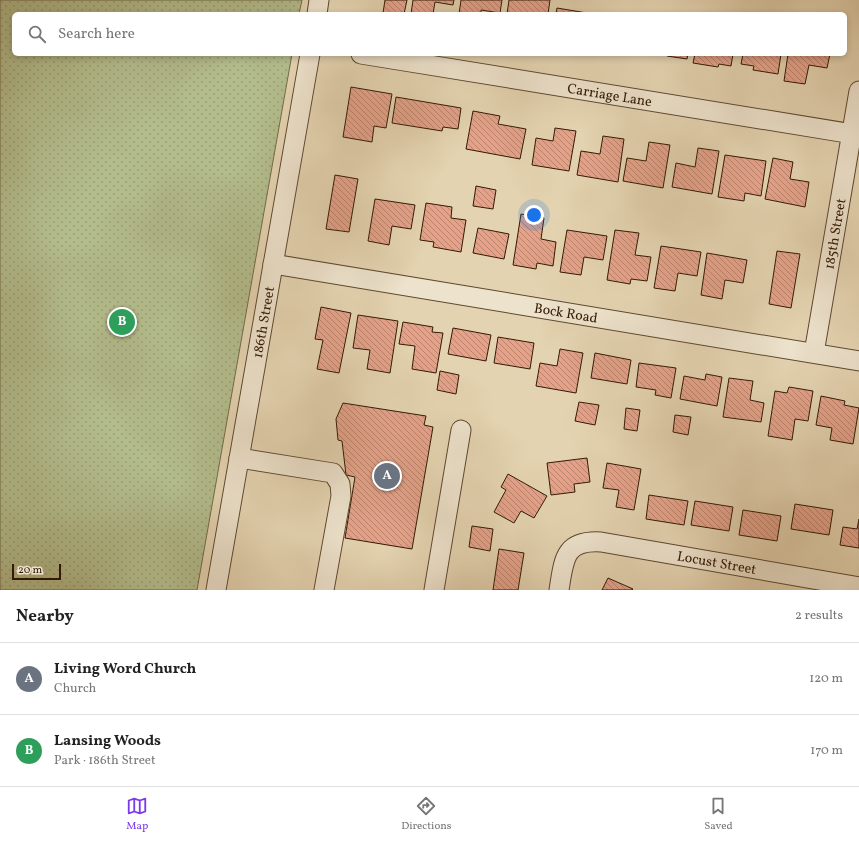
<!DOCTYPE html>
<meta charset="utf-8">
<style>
:root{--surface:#fff;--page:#f2f2f2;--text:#222;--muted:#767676;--line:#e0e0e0;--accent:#7c3aed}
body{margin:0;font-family:Vollkorn,serif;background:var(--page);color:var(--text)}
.scale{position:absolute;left:12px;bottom:10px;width:49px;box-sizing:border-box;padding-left:4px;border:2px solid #331906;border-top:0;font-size:11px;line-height:14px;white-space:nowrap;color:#331906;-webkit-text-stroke:3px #ede2cc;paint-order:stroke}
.you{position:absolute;left:534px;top:215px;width:14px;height:14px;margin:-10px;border:3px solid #fff;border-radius:50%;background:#1a73e8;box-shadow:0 0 0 6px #1a73e833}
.badge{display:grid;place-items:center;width:26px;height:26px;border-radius:50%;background:var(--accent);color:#fff;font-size:13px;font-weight:700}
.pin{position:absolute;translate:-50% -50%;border:2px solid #fff;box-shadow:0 1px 4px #0006}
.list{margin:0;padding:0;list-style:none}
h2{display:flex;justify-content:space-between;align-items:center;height:52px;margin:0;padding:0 16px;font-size:17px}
h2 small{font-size:13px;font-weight:400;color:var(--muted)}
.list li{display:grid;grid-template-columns:26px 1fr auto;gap:12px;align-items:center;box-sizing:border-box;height:72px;padding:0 16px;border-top:1px solid var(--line)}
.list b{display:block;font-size:15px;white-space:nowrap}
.list p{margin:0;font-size:13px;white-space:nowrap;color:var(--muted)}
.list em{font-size:13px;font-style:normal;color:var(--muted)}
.icon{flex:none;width:22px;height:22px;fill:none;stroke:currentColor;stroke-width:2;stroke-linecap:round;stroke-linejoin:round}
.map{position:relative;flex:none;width:859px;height:590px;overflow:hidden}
.search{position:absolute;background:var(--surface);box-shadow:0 2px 6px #0003;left:12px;right:12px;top:12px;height:44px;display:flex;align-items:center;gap:10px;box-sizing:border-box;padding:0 14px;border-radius:6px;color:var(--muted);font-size:15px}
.sheet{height:196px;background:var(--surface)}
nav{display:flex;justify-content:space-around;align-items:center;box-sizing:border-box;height:56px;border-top:1px solid var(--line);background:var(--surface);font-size:11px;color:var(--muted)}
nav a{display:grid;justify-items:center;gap:2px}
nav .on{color:var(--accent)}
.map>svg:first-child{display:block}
.park{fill:url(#park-dots);stroke:#736a49}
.building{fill:url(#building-back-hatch);stroke:#331906}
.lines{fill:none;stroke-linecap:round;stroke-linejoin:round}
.minor-casing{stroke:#5f4830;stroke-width:21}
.minor{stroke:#ede2cc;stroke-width:19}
.labels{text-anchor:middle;stroke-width:3.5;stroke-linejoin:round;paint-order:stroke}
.street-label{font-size:14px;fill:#331906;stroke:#ede2cc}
</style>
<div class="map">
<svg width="859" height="590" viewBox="0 0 859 590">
<defs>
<pattern id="park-dots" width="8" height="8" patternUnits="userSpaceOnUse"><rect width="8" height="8" fill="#b3bc8c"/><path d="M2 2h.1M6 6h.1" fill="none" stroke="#9aa177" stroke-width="1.8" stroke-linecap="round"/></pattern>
<pattern id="building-back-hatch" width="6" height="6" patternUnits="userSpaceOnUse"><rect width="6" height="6" fill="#e5a289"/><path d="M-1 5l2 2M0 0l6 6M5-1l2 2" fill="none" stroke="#ba836e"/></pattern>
</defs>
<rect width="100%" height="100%" fill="#e4d3b0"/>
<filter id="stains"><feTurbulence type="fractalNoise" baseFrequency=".005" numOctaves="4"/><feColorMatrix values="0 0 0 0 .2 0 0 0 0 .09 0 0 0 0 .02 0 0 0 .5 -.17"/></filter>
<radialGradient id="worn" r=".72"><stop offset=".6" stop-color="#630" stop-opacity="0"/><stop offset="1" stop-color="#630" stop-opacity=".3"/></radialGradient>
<polygon class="park" points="0,0 302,0 299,14 14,14 14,54 292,54 197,590 0,590"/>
<g class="building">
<polygon points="385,0 407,0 404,14 383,13"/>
<polygon points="413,0 454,0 453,5 435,2 433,14 411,14"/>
<polygon points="461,0 502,0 500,13 481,10 481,14 459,14"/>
<polygon points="509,0 550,0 548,14 507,14"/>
<polygon points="557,8 593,14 556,14"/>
<polygon points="667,54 688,54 687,59 667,56"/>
<polygon points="695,54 733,54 731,66 719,64 718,67 693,63"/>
<polygon points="743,54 781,54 778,74 753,70 754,66 741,64"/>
<polygon points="788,54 830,54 827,68 809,65 805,84 784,81"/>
<polygon points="351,87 392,94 386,128 374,126 372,142 343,137"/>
<polygon points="396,97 461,108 458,129 443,127 442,131 392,123"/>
<polygon points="473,111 500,116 498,124 526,129 520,159 466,149"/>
<polygon points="555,128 576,131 569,171 532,165 536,138 553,141"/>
<polygon points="603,136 624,139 618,182 577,175 581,151 600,154"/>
<polygon points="649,142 670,145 663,188 623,181 627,158 646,161"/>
<polygon points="698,148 719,151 712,194 672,187 676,163 695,167"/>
<polygon points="725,155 766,161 761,196 745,193 744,201 718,197"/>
<polygon points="773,158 793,162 790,179 809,182 805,207 765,199"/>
<polygon points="335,175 358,179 349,232 326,229"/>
<polygon points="476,186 496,190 493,209 473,206"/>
<polygon points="375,199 415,205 411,229 392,226 389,245 368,241"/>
<polygon points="426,203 452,207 451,218 466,220 461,252 433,247 434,242 420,240"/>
<polygon points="521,214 544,218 541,239 556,242 553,266 537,263 536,269 513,265"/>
<polygon points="478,228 509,234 504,259 473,253"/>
<polygon points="567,230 607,236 603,260 584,257 581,275 560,272"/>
<polygon points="615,230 639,233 635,255 651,257 647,281 631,279 630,284 607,280"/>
<polygon points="661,246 701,252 697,276 678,273 675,291 654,288"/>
<polygon points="777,251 800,254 791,308 769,304"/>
<polygon points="707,253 747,260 743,283 725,280 722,299 701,295"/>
<polygon points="321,307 351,313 339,373 317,369 323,340 315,339"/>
<polygon points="358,315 398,321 390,373 367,369 370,350 353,348"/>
<polygon points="403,322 433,327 432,332 443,333 436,373 412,369 415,346 399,344"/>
<polygon points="453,328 491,335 486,361 448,354"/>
<polygon points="498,337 534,343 530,369 494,363"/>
<polygon points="560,349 583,353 576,393 536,386 540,363 557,366"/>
<polygon points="595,353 631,360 627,384 591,378"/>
<polygon points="639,363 676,368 671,398 655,395 656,390 636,387"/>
<polygon points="440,371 459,375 456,394 437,390"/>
<polygon points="706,374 722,377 717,406 680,399 684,376 705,380"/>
<polygon points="729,378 753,381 750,400 764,403 761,422 723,417"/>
<polygon points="789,387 813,391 808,421 795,419 792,440 768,436 775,391 787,393"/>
<polygon points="821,396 845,401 844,405 859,408 853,444 830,440 832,428 816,425"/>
<polygon points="579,402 599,405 595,425 575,421"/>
<polygon points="343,403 426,416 424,425 433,427 412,549 345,538 355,477 346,475 342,441 338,440 336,419"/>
<polygon points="626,408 640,410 637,431 624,429"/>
<polygon points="675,415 691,417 688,435 673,432"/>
<polygon points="587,458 590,482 574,484 575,492 551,495 547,463"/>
<polygon points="607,463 641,469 634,510 616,507 619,490 603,488"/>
<polygon points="508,474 547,496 534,518 521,511 514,523 494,512 506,490 501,487"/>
<polygon points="649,495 688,501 684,525 646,519"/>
<polygon points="695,501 733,507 729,531 691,525"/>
<polygon points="795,504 833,510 829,535 791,529"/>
<polygon points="743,510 781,516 777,541 739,535"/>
<polygon points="859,519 859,548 840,545 843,527 857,529"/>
<polygon points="472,526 493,529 490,551 469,547"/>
<polygon points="499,549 524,553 518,590 493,590"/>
<polygon points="608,578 633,589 632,590 602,590"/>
</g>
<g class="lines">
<defs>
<g id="minor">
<polyline points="317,14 319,0"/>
<path id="s1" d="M361 54 859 135"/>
<path id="s2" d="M273 264 859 361"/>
<path id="s3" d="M814 353 859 91"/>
<polyline points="239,458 333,473 340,484 341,496 324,590"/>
<path id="s4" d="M216 590 310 54"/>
<polyline points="434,590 461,430"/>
<path id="s5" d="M559 590C564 559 564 540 601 542L859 587"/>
</g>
</defs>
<use href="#minor" class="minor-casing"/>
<use href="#minor" class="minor"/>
</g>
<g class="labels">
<g class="street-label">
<text dy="5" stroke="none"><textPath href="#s1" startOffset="252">Carriage Lane</textPath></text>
<text dy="5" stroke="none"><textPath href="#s3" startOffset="121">185th Street</textPath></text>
<text dy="5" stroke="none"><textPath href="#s2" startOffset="297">Bock Road</textPath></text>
<text dy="5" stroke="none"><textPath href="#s4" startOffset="272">186th Street</textPath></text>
<text dy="5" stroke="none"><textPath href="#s5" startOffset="192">Locust Street</textPath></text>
</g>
</g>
<rect width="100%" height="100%" filter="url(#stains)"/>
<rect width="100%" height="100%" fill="url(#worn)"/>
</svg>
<div class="scale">20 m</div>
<div class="you"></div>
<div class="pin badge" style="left:387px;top:476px;background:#6b7280">A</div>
<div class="pin badge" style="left:122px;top:322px;background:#2e9e5b">B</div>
<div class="search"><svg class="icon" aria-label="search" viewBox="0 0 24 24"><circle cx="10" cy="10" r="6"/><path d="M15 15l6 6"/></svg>Search here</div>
</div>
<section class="sheet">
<h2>Nearby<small>2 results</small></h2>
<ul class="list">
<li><span class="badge" style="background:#6b7280">A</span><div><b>Living Word Church</b><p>Church</p></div><em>120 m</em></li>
<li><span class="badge" style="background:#2e9e5b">B</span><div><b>Lansing Woods</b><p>Park · 186th Street</p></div><em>170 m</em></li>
</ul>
</section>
<nav>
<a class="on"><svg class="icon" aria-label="map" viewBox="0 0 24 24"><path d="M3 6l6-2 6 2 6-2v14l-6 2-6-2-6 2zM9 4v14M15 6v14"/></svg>Map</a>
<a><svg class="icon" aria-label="directions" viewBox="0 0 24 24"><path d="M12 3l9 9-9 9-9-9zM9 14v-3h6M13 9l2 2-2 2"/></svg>Directions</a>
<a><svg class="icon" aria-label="saved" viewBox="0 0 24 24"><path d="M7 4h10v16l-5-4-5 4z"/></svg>Saved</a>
</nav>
